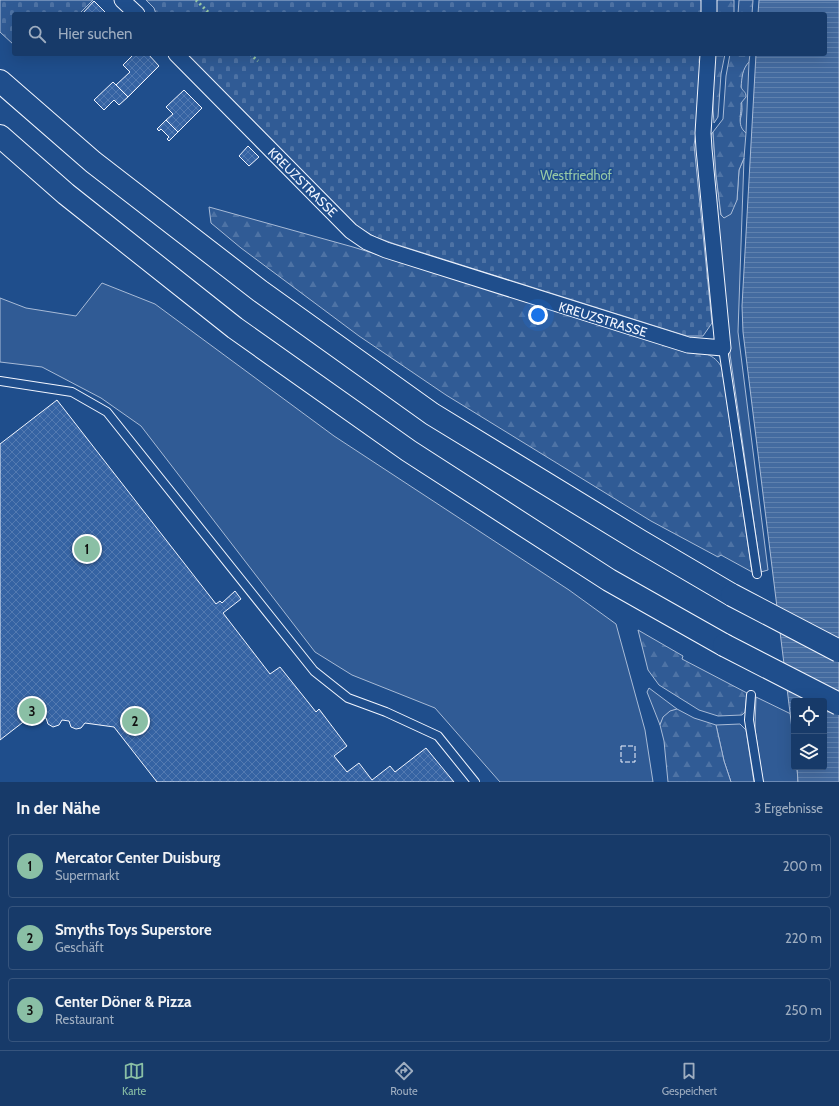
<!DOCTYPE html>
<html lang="de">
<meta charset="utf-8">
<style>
:root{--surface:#173a69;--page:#20416f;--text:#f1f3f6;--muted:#9eadc0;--line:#36547d;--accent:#8abfa5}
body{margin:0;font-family:Cabin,sans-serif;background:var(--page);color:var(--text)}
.controls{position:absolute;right:12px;bottom:12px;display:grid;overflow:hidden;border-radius:4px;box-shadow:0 4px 16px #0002}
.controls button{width:36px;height:36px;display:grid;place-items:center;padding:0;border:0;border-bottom:1px solid var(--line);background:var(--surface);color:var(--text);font:20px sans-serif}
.you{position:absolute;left:538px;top:315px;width:14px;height:14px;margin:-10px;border:3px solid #fff;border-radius:50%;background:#1a73e8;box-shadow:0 0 0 6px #1a73e833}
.badge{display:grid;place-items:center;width:26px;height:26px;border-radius:50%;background:var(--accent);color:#111;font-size:13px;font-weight:700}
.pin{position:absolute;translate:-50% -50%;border:2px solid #fff;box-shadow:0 1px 4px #0006}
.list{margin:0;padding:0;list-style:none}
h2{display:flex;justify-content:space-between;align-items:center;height:52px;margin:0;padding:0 16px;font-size:17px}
h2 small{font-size:13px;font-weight:400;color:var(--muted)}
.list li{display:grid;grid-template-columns:26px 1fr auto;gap:12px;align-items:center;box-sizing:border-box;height:64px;margin:0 8px 8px;padding:0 8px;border:1px solid var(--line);border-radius:4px}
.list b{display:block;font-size:15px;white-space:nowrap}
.list p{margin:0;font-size:13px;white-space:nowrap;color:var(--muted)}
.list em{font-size:13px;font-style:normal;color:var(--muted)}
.icon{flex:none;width:22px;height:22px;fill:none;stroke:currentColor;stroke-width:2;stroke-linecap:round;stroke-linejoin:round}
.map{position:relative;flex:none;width:839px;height:782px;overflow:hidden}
.search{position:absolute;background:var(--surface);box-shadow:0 4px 16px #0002;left:12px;right:12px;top:12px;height:44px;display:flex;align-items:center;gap:10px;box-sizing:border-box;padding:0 14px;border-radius:4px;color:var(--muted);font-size:15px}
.sheet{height:268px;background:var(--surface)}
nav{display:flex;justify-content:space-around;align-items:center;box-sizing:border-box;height:56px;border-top:1px solid var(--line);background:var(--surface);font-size:11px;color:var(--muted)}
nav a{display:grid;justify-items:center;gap:2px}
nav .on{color:var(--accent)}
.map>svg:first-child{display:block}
.grass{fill:#305b95;stroke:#a8bbd7}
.forest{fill:url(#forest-firs);stroke:#a8bbd7}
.cemetery{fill:url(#cemetery-stones);stroke:#a8bbd7}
.water{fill:url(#water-rules);stroke:#a8bbd7}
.building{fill:url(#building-cross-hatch);stroke:#f2f6ff}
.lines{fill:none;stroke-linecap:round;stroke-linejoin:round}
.service-casing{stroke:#f2f6ff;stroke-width:10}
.minor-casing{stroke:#f2f6ff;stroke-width:17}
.motorway-casing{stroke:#f2f6ff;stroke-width:24}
.service{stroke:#1f4e8c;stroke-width:8}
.minor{stroke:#1f4e8c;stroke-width:15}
.motorway{stroke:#1f4e8c;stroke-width:22}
.motorway-bridge-casing{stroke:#f2f6ff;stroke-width:24;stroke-linecap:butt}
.motorway-bridge{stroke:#1f4e8c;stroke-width:22}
.hedge{stroke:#97c8a6;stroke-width:3;stroke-dasharray:2 3;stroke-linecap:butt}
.fence{stroke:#f2f6ff;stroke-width:1;stroke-dasharray:5 2;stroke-linecap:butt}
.labels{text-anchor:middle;stroke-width:3;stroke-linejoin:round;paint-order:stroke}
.park-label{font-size:13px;fill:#97c8a6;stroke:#1f4e8c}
.street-label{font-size:13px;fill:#f2f6ff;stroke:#1f4e8c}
</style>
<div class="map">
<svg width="839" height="782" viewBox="0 0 839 782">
<defs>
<pattern id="forest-firs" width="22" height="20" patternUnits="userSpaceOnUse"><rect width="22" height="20" fill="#305b95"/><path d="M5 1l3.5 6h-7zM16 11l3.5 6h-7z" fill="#4e73a5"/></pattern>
<pattern id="cemetery-stones" width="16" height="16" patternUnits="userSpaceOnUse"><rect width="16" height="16" fill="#305b95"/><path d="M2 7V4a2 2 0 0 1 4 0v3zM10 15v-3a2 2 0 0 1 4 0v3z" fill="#4e73a5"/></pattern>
<pattern id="water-rules" width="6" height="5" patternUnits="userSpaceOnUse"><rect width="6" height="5" fill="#446ba0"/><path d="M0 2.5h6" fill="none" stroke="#5f81ae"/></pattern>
<pattern id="building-cross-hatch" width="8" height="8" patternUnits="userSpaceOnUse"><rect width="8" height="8" fill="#3563a3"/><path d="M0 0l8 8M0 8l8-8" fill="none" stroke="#537ab1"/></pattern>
</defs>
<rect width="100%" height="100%" fill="#1f4e8c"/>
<g class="grass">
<path d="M749 62 746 133C743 131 740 129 740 126 739 121 742 115 742 110 742 95 737 73 749 62Z"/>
<polygon points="713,132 716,175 721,215 737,200 739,170 744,158 738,332 768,570 761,572 726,326 709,137"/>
<polygon points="102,283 155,304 334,436 569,590 616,624 645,730 653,782 500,782 435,708 352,675 315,652 141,426 101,398 42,367 0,362 0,298 26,308 76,316"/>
<path d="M649 688 677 709C668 712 663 716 660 725L647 692Z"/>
<polygon points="756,697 791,714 794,745 794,767 797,767 798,782 763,782 755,729"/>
<polygon points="740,724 746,730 754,782 731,782 724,761 716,725"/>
</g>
<g class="forest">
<polygon points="715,0 734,0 734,14 714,14"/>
<polygon points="739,0 753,0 752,14 738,14"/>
<polygon points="713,54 725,54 721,74 718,117 714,123 713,110"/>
<path d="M730 54H750L749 62C742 69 742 78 741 87 743 92 746 91 746 97L741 103C742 114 736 125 746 133L744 158 739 170 737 200 731 214 724 218 721 215 716 175 713 132 723 119 726 76Z"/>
<path d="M209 207 353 247 688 350C703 353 714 353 722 368L752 572 721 555 718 557 651 521 446 395 359 336 241 248 211 223Z"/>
<polygon points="638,630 683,656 682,659 747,693 745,712 742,715 718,716 699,710 659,685 648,670"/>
<polygon points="677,709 694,718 716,725 724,761 731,782 668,782 664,741 660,725 663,717 670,711"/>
</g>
<g class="cemetery">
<polygon points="0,0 93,0 79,14 14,14 14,45 0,32"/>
<polygon points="146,0 704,0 704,14 156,14 154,8"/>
<polygon points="184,54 702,54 701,101 694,145 712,323 703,336 687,336 395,244 375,237 354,225"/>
</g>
<polygon class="water" points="759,0 839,0 839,782 798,782 797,767 824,767 824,701 794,701 794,745 743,332 742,306 756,54 825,54 825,14 758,14"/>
<g class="building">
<polygon points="94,1 107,14 82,14"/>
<polygon points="134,54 148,54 159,66 128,97 116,85 130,72 123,65"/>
<polygon points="113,82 128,97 119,105 114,100 104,110 94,100"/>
<polygon points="184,90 202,108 178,132 166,120 173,114 166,107"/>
<polygon points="166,120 178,132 169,141 167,139 169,137 161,129 159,131 157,129"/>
<polygon points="248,146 259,157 249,166 239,156"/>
<polygon points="57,400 216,604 220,601 222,603 235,591 241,599 223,613 270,674 280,667 316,712 319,709 347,746 334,756 347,772 359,763 372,780 390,766 395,772 426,748 454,782 157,782 114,727 85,723 81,728 76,729 71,727 69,721 62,720 59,725 53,727 48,724 46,718 31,716 0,740 0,444"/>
</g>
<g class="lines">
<defs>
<g id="service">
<polyline points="723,348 757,574"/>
<polyline points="0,381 72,392 107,412 314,671 348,698 386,712 438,736 475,782"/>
<polyline points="751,695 749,720 759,782"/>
</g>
<g id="minor">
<polyline points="122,0 137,14"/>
<polyline points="709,14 709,0"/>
<polyline points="176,54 351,231 367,242 386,250 688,345 723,348 704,149 703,133 708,54"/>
</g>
<g id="motorway">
<polyline points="0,81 93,162 260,291 432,414 640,541 732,595"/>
<polyline points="0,136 66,194 235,328 409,451 609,580 724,645"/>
</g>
</defs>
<use href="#service" class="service-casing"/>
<use href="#minor" class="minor-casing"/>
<use href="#motorway" class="motorway-casing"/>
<use href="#service" class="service"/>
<use href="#minor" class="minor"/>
<use href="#motorway" class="motorway"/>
<defs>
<g id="motorway-bridge">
<polyline points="732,595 839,651"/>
<polyline points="724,645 839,704"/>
</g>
</defs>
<use href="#motorway-bridge" class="motorway-bridge-casing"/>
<use href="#motorway-bridge" class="motorway-bridge"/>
<g class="hedge">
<polyline points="196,0 210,14"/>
<polyline points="250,54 258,61"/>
</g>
<rect class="fence" x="621" y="746" width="14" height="16"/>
</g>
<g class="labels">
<g class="park-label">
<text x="576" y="180">Westfriedhof</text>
</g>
<g class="street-label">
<text transform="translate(303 182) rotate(45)" y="5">KREUZSTRASSE</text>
<text transform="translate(603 319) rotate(17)" y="5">KREUZSTRASSE</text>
</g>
</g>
</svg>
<div class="controls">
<button><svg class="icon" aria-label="locate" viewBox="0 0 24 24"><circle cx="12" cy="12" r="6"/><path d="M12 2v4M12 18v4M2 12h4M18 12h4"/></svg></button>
<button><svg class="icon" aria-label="layers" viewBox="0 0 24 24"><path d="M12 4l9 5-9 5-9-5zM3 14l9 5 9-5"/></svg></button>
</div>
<div class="you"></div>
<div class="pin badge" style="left:87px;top:549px">1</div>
<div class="pin badge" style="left:135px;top:721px">2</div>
<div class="pin badge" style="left:32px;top:711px">3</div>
<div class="search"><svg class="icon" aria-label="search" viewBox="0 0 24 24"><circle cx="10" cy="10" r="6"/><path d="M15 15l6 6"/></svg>Hier suchen</div>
</div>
<section class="sheet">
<h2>In der Nähe<small>3 Ergebnisse</small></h2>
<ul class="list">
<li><span class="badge">1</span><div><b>Mercator Center Duisburg</b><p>Supermarkt</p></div><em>200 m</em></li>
<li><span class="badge">2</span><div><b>Smyths Toys Superstore</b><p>Geschäft</p></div><em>220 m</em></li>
<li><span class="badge">3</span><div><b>Center Döner &amp; Pizza</b><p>Restaurant</p></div><em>250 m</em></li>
</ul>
</section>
<nav>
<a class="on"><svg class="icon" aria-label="map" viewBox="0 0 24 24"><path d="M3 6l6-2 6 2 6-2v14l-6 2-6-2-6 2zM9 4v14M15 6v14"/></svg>Karte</a>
<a><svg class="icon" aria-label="directions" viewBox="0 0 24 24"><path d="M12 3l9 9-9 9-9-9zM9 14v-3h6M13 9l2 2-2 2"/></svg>Route</a>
<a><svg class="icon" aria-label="saved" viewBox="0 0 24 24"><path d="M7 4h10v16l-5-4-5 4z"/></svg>Gespeichert</a>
</nav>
